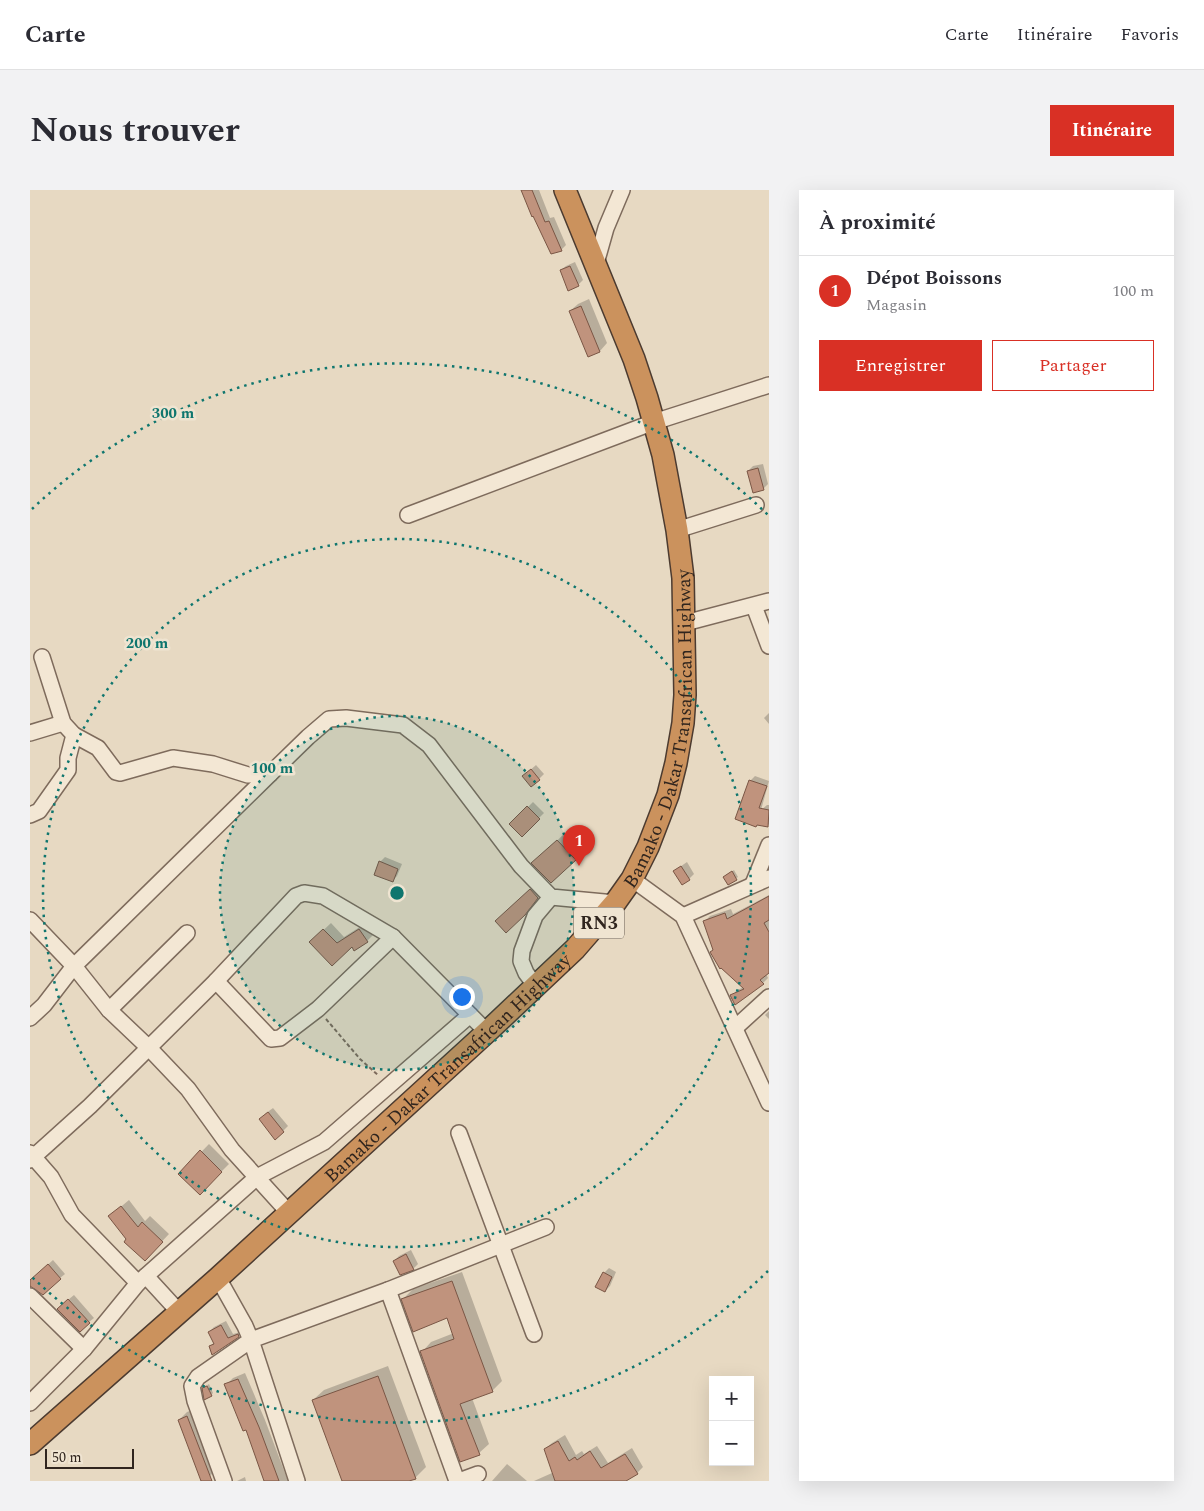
<!DOCTYPE html>
<html lang="fr">
<meta charset="utf-8">
<style>
:root{--surface:#fff;--page:#f2f2f3;--text:#2b2b33;--muted:#7c7c81;--line:#e1e1e2;--accent:#d93025}
body{margin:0;font-family:Spectral,serif;background:var(--page);color:var(--text)}
.controls{position:absolute;right:15px;bottom:15px;display:grid;overflow:hidden;border-radius:0px;box-shadow:0 5px 20px #0002}
.controls button{width:45px;height:45px;display:grid;place-items:center;padding:0;border:0;border-bottom:1px solid var(--line);background:var(--surface);color:var(--text);font:25px sans-serif}
.scale{position:absolute;left:15px;bottom:12px;width:89px;box-sizing:border-box;padding-left:5px;border:2px solid #30251e;border-top:0;font-size:14px;line-height:18px;white-space:nowrap;color:#30251e;-webkit-text-stroke:4px #efe4d1;paint-order:stroke}
.you{position:absolute;left:431px;top:806px;width:18px;height:18px;margin:-12px;border:4px solid #fff;border-radius:50%;background:#1a73e8;box-shadow:0 0 0 8px #1a73e833}
.badge{display:grid;place-items:center;width:32px;height:32px;border-radius:50%;background:var(--accent);color:#fff;font-size:16px;font-weight:700}
.pin{position:absolute;translate:-50% -41px;filter:drop-shadow(0 1px 2px #0008)}
.pin::after{content:'';position:absolute;top:26px;width:18px;height:15px;background:inherit;clip-path:polygon(0 0,100% 0,50% 100%)}
.list{margin:0;padding:0;list-style:none}
h2{display:flex;justify-content:space-between;align-items:center;height:65px;margin:0;padding:0 20px;font-size:21px}
h2 small{font-size:16px;font-weight:400;color:var(--muted)}
.list li{display:grid;grid-template-columns:32px 1fr auto;gap:15px;align-items:center;box-sizing:border-box;height:70px;padding:0 20px;border-top:1px solid var(--line)}
.list b{display:block;font-size:19px;white-space:nowrap}
.list p{margin:0;font-size:16px;white-space:nowrap;color:var(--muted)}
.list em{font-size:16px;font-style:normal;color:var(--muted)}
.actions{display:flex;gap:10px;padding:15px 20px}
.actions a{flex:1;padding:11px 0;border:1px solid var(--accent);border-radius:0px;text-align:center;font-size:18px;color:var(--accent)}
.actions .main{background:var(--accent);color:#fff}
.map{position:relative;flex:none;width:739px;height:1291px;overflow:hidden;border-radius:0px}
header{display:flex;align-items:center;gap:30px;box-sizing:border-box;height:70px;padding:0 25px;background:var(--surface);border-bottom:1px solid var(--line)}
header strong{font-size:24px}
nav{display:flex;gap:28px;margin-inline-start:auto;font-size:18px}
.intro{display:flex;align-items:center;justify-content:space-between;box-sizing:border-box;height:120px;padding:0 30px}
h1{margin:0;font-size:35px}
.button{padding:12px 22px;border-radius:0px;background:var(--accent);color:#fff;font-size:18px;font-weight:700}
main{display:flex;gap:30px;padding:0 30px}
aside{flex:1;background:var(--surface);border-radius:0px;box-shadow:0 5px 20px #0002}
.map>svg:first-child{display:block}
.shadow{fill:#0003}
.building{fill:#c0937d;stroke:#7a5645}
.lines{fill:none;stroke-linecap:round;stroke-linejoin:round}
.minor-casing{stroke:#7e6b5c;stroke-width:18}
.highway-casing{stroke:#4c3b30;stroke-width:24}
.path{stroke:#7e6b5c;stroke-width:2;stroke-dasharray:4 2.5;stroke-linecap:butt}
.minor{stroke:#f3e7d4;stroke-width:15}
.highway{stroke:#cb925d;stroke-width:21}
.ring{fill:none;stroke:#0f766e;stroke-width:2.5;stroke-dasharray:2.5 5}
.labels{text-anchor:middle;stroke-width:5;stroke-linejoin:round;paint-order:stroke}
.shield{fill:#efe4d1;stroke:#695e54;stroke-width:1}
.shield-label{font-size:18px;font-weight:bold;fill:#30251e}
.street-label{font-size:19px;fill:#30251e;stroke:#efe4d1}
.centre{fill:#0f766e;stroke:#efe4d1;stroke-width:2.5}
.ring-label{font-size:15px;text-anchor:middle;font-weight:bold;fill:#0f766e;stroke:#efe4d1;stroke-width:5;stroke-linejoin:round;paint-order:stroke}
</style>
<header>
<strong>Carte</strong>
<nav><a>Carte</a><a>Itinéraire</a><a>Favoris</a></nav>
</header>
<div class="intro"><h1>Nous trouver</h1><a class="button">Itinéraire</a></div>
<main>
<div class="map">
<svg width="739" height="1291" viewBox="0 0 739 1291">
<rect width="100%" height="100%" fill="#e7d9c2"/>
<g class="shadow">
<polygon points="492,0 509,0 520,28 524,27 536,55 531,60"/>
<polygon points="545,72 553,90 548,95 531,80 536,76"/>
<polygon points="559,109 577,153 570,161 559,166 540,121 548,114"/>
<polygon points="733,274 738,294 733,299 718,281 723,276"/>
<polygon points="739,523 739,534 734,528"/>
<polygon points="506,575 514,584 509,589 498,582"/>
<polygon points="725,586 739,591 731,620 737,615 739,615 739,634 737,636 727,634 720,591"/>
<polygon points="503,612 514,623 492,645 481,634"/>
<polygon points="535,643 552,662 545,669 511,666"/>
<polygon points="355,667 372,674 367,686 362,691 350,672"/>
<polygon points="657,672 664,684 659,689 644,681"/>
<polygon points="704,680 708,687 698,694 694,687"/>
<polygon points="508,692 515,700 494,724 474,724"/>
<polygon points="739,705 739,782 736,784 738,788 733,793 702,806 707,800 714,797 684,760 674,732 680,726 701,719 703,724"/>
<polygon points="301,733 314,747 336,733 344,744 337,751 322,755 281,752"/>
<polygon points="739,821 739,829 735,825"/>
<polygon points="243,918 258,936 253,941 235,924"/>
<polygon points="179,954 199,974 170,1003 150,984"/>
<polygon points="99,1010 115,1031 120,1026 139,1044 122,1062 98,1049 87,1020"/>
<polygon points="381,1060 388,1074 383,1079 364,1071 369,1066"/>
<polygon points="23,1070 35,1084 30,1088 0,1094 0,1091"/>
<polygon points="579,1078 586,1082 580,1096 575,1101 574,1083"/>
<polygon points="432,1082 472,1191 462,1201 442,1208 459,1254 449,1263 392,1162 401,1152 424,1143 417,1126 373,1109 383,1099"/>
<polygon points="44,1105 64,1128 59,1132 33,1114"/>
<polygon points="196,1131 203,1144 214,1141 183,1163 180,1156 185,1152 179,1142 184,1137"/>
<polygon points="358,1176 396,1277 385,1288 376,1291 313,1291 283,1210 294,1200"/>
<polygon points="215,1183 235,1230 258,1291 236,1291 217,1238 196,1195 203,1188"/>
<polygon points="179,1194 183,1203 181,1205 173,1198"/>
<polygon points="165,1219 188,1278 180,1286 172,1289 149,1230 157,1222"/>
<polygon points="535,1245 546,1265 552,1261 554,1264 567,1256 578,1273 602,1258 613,1277 607,1283 594,1291 536,1291 515,1259 522,1253"/>
<polygon points="477,1274 497,1291 462,1291"/>
<polygon points="522,1283 526,1291 504,1291"/>
<polygon points="215,1287 216,1291 206,1291 207,1291"/>
</g>
<g class="building">
<polygon points="491,0 502,0 515,32 519,31 532,61 521,64 503,26 502,27"/>
<polygon points="540,76 549,96 538,101 530,80"/>
<polygon points="551,116 570,162 558,167 539,121"/>
<polygon points="728,278 734,300 723,303 717,281"/>
<polygon points="501,579 510,590 501,597 492,586"/>
<polygon points="719,590 737,596 729,618 739,620 738,637 727,635 726,637 705,629"/>
<polygon points="497,616 510,629 492,647 479,634"/>
<polygon points="527,650 546,670 521,693 501,673"/>
<polygon points="349,671 368,679 363,692 344,685"/>
<polygon points="651,676 660,690 652,695 643,681"/>
<polygon points="702,681 707,690 698,695 693,687"/>
<polygon points="500,699 508,708 495,725 476,743 465,731"/>
<polygon points="739,706 739,730 734,733 739,742 739,783 730,790 734,794 705,815 700,805 714,799 691,778 690,779 680,762 683,760 673,731 695,723 697,729"/>
<polygon points="293,739 307,753 329,739 338,752 324,761 322,757 302,776 279,752"/>
<polygon points="238,922 254,942 245,950 229,929"/>
<polygon points="170,960 192,982 170,1005 148,984"/>
<polygon points="91,1016 108,1037 112,1032 133,1052 115,1071 94,1052 96,1049 78,1026"/>
<polygon points="376,1064 384,1080 370,1085 363,1071"/>
<polygon points="18,1074 31,1089 13,1105 0,1096 0,1090"/>
<polygon points="573,1082 582,1087 575,1102 565,1097"/>
<polygon points="422,1091 463,1202 430,1214 450,1265 430,1272 390,1161 424,1149 417,1128 383,1142 371,1109"/>
<polygon points="38,1109 60,1133 50,1142 27,1119"/>
<polygon points="191,1135 198,1148 208,1144 209,1147 182,1165 179,1156 184,1154 178,1142"/>
<polygon points="348,1186 386,1289 379,1291 312,1291 282,1210"/>
<polygon points="208,1189 229,1237 249,1291 234,1291 216,1240 213,1241 194,1194"/>
<polygon points="177,1196 182,1206 174,1210 172,1198"/>
<polygon points="157,1226 182,1291 171,1291 148,1230"/>
<polygon points="528,1251 539,1271 545,1267 547,1270 560,1261 571,1278 595,1264 608,1284 596,1291 525,1291 514,1259"/>
</g>
<g class="lines">
<defs>
<g id="minor">
<polyline points="565,77 576,38 592,0"/>
<polyline points="378,325 624,232 739,195"/>
<polyline points="647,340 726,315"/>
<polyline points="724,416 739,456"/>
<polyline points="655,433 739,411"/>
<polyline points="0,543 33,533"/>
<polyline points="44,545 68,558 86,582 90,583 143,568 183,574 218,585 240,584 278,547 299,529 316,528 373,535 399,555 491,676 521,707 585,713"/>
<polyline points="0,625 9,621 38,580 38,568 44,545 33,533 12,467"/>
<polyline points="602,689 653,726 739,913"/>
<polyline points="723,694 739,655"/>
<polyline points="653,726 739,688"/>
<polyline points="0,730 44,776 79,820 119,858 158,899 202,960 259,1023"/>
<polyline points="186,791 241,849 250,848 288,819 363,747"/>
<polyline points="505,795 496,783 491,771 492,761 505,726 521,707"/>
<polyline points="79,820 157,743"/>
<polyline points="0,828 14,815 44,776 240,584"/>
<polyline points="705,838 739,807"/>
<polyline points="429,943 504,1144"/>
<polyline points="0,963 21,987 42,1025 108,1093"/>
<polyline points="0,970 60,916 186,791 266,706 274,703 293,706 363,747 457,842"/>
<polyline points="116,1086 149,1122"/>
<polyline points="188,1088 215,1136 221,1150 168,1187 162,1196 165,1211 194,1291"/>
<polyline points="358,1100 516,1037"/>
<polyline points="0,1106 54,1159"/>
<polyline points="0,1213 54,1159 108,1093 227,987 294,952 440,825"/>
<polyline points="267,1291 221,1150 358,1100 427,1291"/>
<polyline points="429,1291 448,1284"/>
</g>
<g id="highway">
<path id="s1" d="M0 1254 188 1088 457 842 545 759 585 713 602 689 618 657 638 605 646 573 653 533 655 505 653 388 647 340 633 265 617 208 604 169 535 0"/>
</g>
</defs>
<use href="#minor" class="minor-casing"/>
<use href="#highway" class="highway-casing"/>
<polyline class="path" points="296,829 330,869 349,886"/>
<use href="#minor" class="minor"/>
<use href="#highway" class="highway"/>
</g>
<circle cx="367" cy="703" r="177" fill="#0f766e" fill-opacity=".12"/>
<g class="ring">
<circle cx="367" cy="703" r="177"/>
<circle cx="367" cy="703" r="354"/>
<path d="M738 1081A530 530 0 0 1 2 1087M2 319A530 530 0 0 1 738 325"/>
</g>
<g class="labels">
<rect class="shield" x="544" y="717.5" width="50" height="31" rx="4"/>
<g class="shield-label">
<text x="569" y="739">RN3</text>
</g>
<g class="street-label">
<text dy="7" stroke="none"><textPath href="#s1" startOffset="982">Bamako - Dakar Transafrican Highway</textPath></text>
<text dy="7" stroke="none"><textPath href="#s1" startOffset="562">Bamako - Dakar Transafrican Highway</textPath></text>
</g>
</g>
<circle cx="367" cy="703" r="8" class="centre"/>
<g class="ring-label">
<text x="143" y="228">300 m</text>
<text x="117" y="458">200 m</text>
<text x="242" y="583">100 m</text>
</g>
</svg>
<div class="controls">
<button>+</button>
<button>−</button>
</div>
<div class="scale">50 m</div>
<div class="you"></div>
<div class="pin badge" style="left:549px;top:676px">1</div>
</div>
<aside>
<h2>À proximité<small></small></h2>
<ul class="list">
<li><span class="badge">1</span><div><b>Dépot Boissons</b><p>Magasin</p></div><em>100 m</em></li>
</ul>
<div class="actions"><a class="main">Enregistrer</a><a>Partager</a></div>
</aside>
</main>
